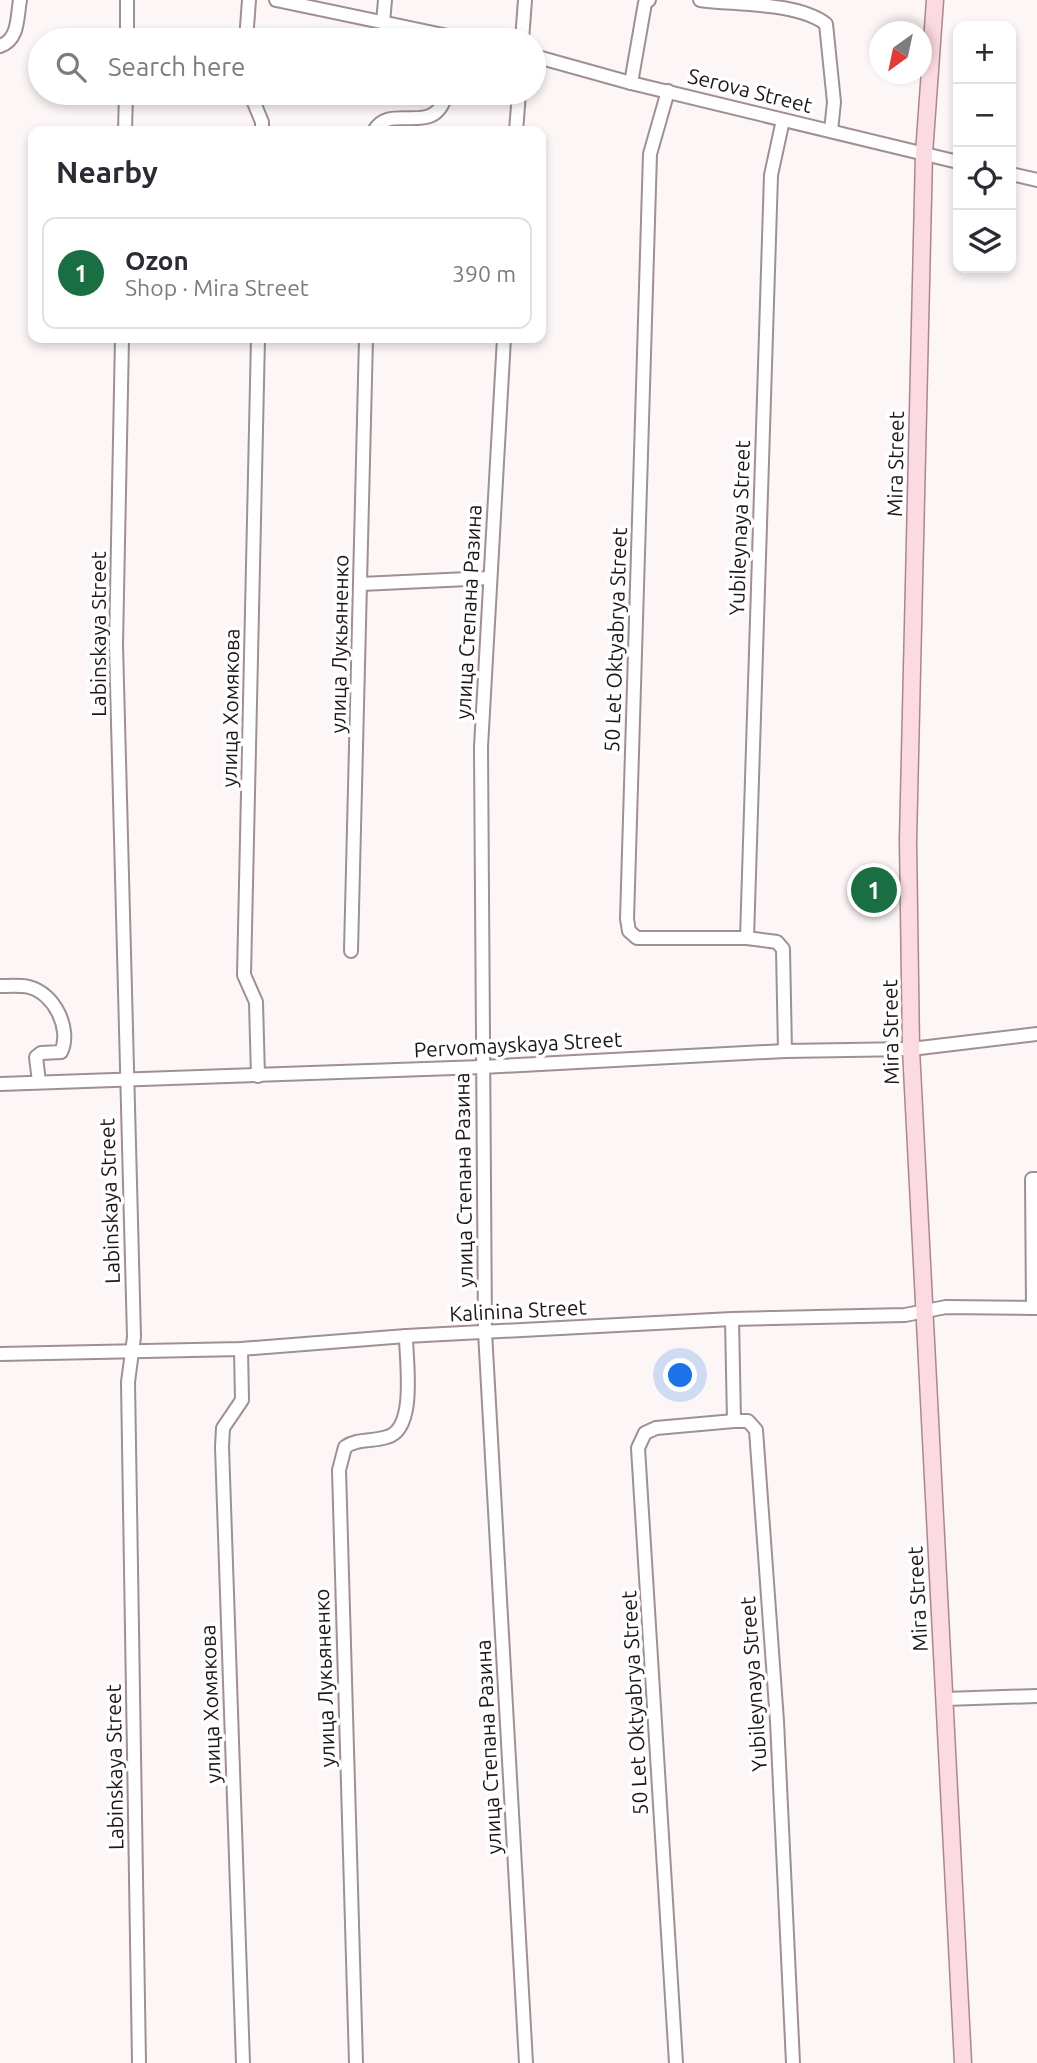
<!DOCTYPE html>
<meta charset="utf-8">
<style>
:root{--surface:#fff;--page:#f7f7f7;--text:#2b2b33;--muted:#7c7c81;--line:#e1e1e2;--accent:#196f42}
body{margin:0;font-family:Ubuntu,sans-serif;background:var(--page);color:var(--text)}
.controls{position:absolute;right:21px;top:21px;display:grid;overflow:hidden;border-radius:14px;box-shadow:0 4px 10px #0003}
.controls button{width:63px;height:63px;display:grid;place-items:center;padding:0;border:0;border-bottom:2px solid var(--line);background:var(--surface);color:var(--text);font:35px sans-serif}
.compass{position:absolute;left:869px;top:21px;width:63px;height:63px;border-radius:50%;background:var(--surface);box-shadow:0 4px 10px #0003;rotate:213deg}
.you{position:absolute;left:681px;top:1376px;width:24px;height:24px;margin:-18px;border:5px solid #fff;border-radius:50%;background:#1a73e8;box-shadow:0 0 0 10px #1a73e833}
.badge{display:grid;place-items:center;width:46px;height:46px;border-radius:50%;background:var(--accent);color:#fff;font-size:23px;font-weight:700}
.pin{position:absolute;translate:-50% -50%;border:4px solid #fff;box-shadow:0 2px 7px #0006}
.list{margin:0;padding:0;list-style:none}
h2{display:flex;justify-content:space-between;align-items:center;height:91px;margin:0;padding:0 28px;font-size:30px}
h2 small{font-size:23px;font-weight:400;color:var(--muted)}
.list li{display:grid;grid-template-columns:46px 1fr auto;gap:21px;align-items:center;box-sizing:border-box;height:112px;margin:0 14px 14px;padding:0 14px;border:2px solid var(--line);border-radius:14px}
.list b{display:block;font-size:26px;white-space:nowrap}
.list p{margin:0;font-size:23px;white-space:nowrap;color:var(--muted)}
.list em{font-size:23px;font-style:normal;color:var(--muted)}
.icon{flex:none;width:38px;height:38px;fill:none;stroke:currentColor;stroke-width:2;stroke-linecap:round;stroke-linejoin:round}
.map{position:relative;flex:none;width:1037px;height:2063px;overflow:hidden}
.search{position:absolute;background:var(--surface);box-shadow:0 4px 10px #0003;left:28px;top:28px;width:518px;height:77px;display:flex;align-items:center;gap:18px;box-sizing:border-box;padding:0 24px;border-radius:38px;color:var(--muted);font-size:26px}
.panel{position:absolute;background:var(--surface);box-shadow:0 4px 10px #0003;left:28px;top:126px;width:518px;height:217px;border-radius:14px}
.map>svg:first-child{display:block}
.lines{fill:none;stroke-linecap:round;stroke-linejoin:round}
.minor-casing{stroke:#a08f93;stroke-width:16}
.major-casing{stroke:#ac868e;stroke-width:19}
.minor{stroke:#fff;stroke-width:12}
.major{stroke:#fbdae1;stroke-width:16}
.labels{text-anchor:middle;stroke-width:7;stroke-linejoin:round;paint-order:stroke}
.street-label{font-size:21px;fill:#1d1718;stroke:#fff}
</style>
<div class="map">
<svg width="1037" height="2063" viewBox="0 0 1037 2063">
<rect width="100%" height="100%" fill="#fdf6f7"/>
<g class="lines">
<defs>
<g id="minor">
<polyline points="276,0 467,40"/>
<path d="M700 0C736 5 797 2 826 24L834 102 831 131"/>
<polyline points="383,22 385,0"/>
<polyline points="127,40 127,0"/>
<polyline points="246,40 249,0"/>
<polyline points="522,40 525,0"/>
<path d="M0 46C19 40 17 17 20 0"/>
<polyline points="534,56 631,83 958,162"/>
<polyline points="631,83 645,3 649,0"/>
<polyline points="668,91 650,154 627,919 629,931 637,938 747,938 777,942 783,949 785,1051"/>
<polyline points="250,93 262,122 262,131"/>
<polyline points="125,131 126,93"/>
<path d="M374 131C390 101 436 140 446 93"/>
<polyline points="516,131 519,93"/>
<polyline points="1011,174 1037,180"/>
<polyline points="122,338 116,645 134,1337 128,1382 139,2063"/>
<polyline points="258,338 244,975 256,1002 258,1076"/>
<polyline points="504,338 481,747 485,1332 526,2063"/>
<polyline points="361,584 489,578"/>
<polyline points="747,938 771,175 783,120"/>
<polyline points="351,951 366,338"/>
<path d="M0 986C9 986 20 985 29 987 54 993 72 1029 61 1052L41 1053 36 1057 39 1082"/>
<polyline points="0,1084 482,1067 785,1051 911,1049 1037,1034"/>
<polyline points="1033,1308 1032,1179 1037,1179"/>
<polyline points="732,1319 734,1421 748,1421 756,1430 777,1721 793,2063"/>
<polyline points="241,1349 242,1400 223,1428 222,1447 243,2063"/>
<polyline points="0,1354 241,1349 406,1336 732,1319 905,1315 946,1307 1037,1308"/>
<polyline points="945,1699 1037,1696"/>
<path d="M356 2063 339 1470 345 1447C358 1438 372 1442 387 1437 417 1429 406 1361 406 1336"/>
<polyline points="676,2063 638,1448 645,1433 656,1428 734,1421"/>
</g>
<polyline id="major" points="935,0 924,154 908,841 911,1049 963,2063"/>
</defs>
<use href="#minor" class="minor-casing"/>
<use href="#major" class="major-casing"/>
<use href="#minor" class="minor"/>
<use href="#major" class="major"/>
</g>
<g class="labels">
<g class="street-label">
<text transform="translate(750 91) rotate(14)" y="7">Serova Street</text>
<text transform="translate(896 464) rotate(-89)" y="7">Mira Street</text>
<text transform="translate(740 528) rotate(-88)" y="7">Yubileynaya Street</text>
<text transform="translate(469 612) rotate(-87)" y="7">улица Степана Разина</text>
<text transform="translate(99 634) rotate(-90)" y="7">Labinskaya Street</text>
<text transform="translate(616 640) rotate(-88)" y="7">50 Let Oktyabrya Street</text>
<text transform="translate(340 644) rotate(-89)" y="7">улица Лукьяненко</text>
<text transform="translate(231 708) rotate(-89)" y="7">улица Хомякова</text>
<text transform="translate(891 1032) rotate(-91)" y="7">Mira Street</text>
<text transform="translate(518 1045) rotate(-3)" y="7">Pervomayskaya Street</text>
<text transform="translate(464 1180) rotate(-91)" y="7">улица Степана Разина</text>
<text transform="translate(110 1201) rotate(-92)" y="7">Labinskaya Street</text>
<text transform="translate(518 1311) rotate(-3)" y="7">Kalinina Street</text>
<text transform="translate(918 1599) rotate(-93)" y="7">Mira Street</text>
<text transform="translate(325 1678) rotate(-92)" y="7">улица Лукьяненко</text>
<text transform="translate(754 1684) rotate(-94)" y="7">Yubileynaya Street</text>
<text transform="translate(635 1703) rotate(-93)" y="7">50 Let Oktyabrya Street</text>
<text transform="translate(211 1704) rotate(-92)" y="7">улица Хомякова</text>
<text transform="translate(489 1747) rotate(-93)" y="7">улица Степана Разина</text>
<text transform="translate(115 1767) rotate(-91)" y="7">Labinskaya Street</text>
</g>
</g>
</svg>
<div class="controls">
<button>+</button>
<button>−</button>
<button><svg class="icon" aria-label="locate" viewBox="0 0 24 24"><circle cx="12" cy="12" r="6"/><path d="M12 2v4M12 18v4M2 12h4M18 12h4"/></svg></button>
<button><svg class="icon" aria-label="layers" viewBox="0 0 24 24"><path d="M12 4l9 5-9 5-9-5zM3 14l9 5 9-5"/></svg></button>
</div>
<svg class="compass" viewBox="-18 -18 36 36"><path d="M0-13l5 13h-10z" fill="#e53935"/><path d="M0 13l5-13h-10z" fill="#7c7c81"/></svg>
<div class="you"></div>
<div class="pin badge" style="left:874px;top:890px">1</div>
<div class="search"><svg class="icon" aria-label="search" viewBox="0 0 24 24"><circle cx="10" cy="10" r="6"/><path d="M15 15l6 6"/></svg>Search here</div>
<section class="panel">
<h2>Nearby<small></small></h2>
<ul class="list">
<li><span class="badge">1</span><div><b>Ozon</b><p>Shop · Mira Street</p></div><em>390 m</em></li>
</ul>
</section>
</div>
